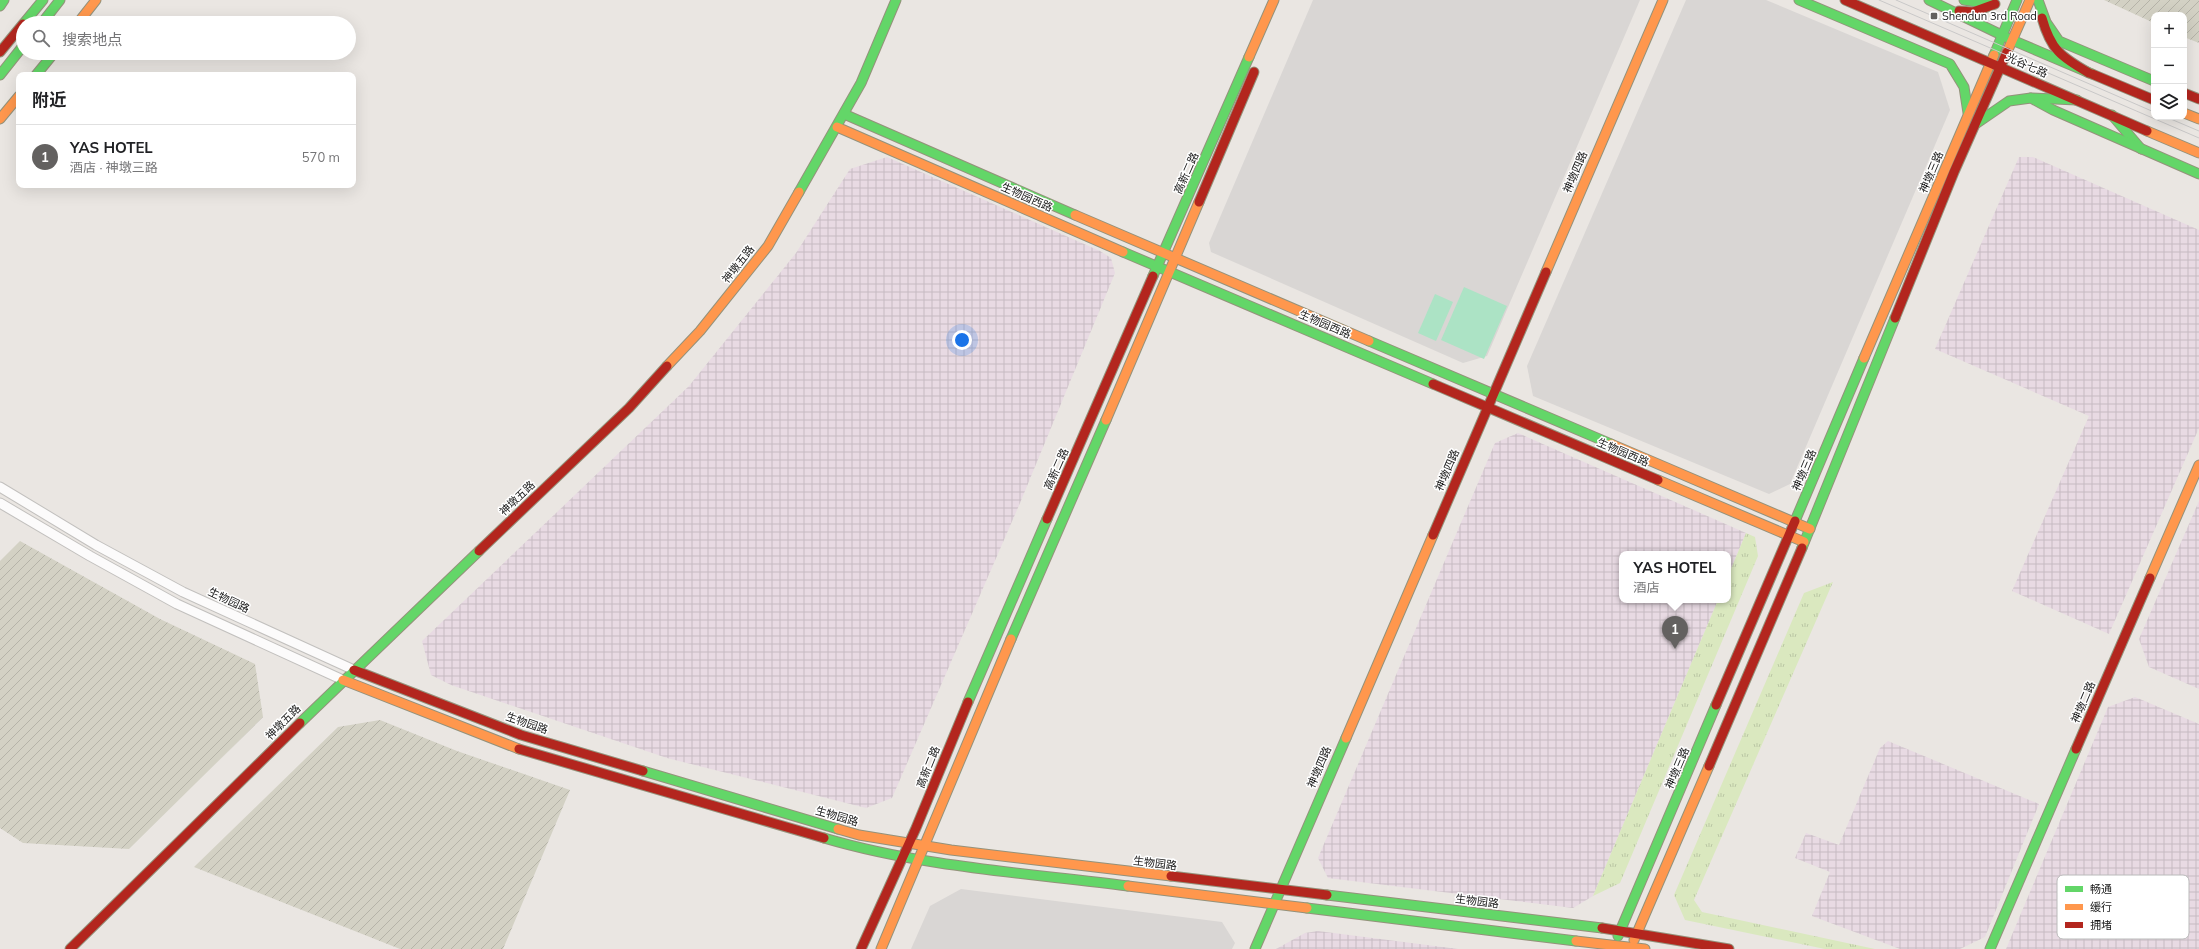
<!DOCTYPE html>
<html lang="zh">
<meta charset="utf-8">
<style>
:root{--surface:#fff;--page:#f2f2f2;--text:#202124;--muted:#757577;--line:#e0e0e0;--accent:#636160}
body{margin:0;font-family:Mulish,"Noto Sans SC",sans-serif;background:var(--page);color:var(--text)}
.controls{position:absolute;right:12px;top:12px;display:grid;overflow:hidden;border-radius:8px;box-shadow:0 4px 16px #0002}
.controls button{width:36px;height:36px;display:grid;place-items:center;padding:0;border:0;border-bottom:1px solid var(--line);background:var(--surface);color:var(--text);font:20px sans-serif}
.you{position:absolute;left:962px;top:340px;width:14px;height:14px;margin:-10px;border:3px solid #fff;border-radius:50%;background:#1a73e8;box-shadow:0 0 0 6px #1a73e833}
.badge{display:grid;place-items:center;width:26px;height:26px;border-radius:50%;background:var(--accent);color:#fff;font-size:13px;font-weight:700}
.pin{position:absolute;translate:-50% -33px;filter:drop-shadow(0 1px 2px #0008)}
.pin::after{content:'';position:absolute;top:21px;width:14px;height:12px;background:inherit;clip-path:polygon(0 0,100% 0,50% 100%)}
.popup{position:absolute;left:1619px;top:551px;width:112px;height:52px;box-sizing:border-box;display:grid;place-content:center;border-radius:8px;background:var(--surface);filter:drop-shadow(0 1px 3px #0005);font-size:13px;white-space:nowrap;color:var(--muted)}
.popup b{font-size:15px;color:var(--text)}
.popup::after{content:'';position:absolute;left:50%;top:100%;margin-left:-8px;border:8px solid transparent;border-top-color:var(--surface)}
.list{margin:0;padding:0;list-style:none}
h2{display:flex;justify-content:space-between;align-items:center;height:52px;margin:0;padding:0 16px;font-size:17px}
h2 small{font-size:13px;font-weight:400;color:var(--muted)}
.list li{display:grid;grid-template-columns:26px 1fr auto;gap:12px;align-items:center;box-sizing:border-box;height:64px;padding:0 16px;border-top:1px solid var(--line)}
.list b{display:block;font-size:15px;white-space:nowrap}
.list p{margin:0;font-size:13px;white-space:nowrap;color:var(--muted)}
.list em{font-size:13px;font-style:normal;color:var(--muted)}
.icon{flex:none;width:22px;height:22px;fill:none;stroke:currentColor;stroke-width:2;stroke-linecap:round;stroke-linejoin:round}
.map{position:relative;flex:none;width:2199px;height:949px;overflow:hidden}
.search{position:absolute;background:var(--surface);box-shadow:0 4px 16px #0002;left:16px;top:16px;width:340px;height:44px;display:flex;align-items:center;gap:10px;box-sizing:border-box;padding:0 14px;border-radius:22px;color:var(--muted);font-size:15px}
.panel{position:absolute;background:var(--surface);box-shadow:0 4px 16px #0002;left:16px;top:72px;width:340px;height:116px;border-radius:8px}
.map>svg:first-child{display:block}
.residential{fill:#d9d6d4}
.industrial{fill:url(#industrial-grid)}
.construction{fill:url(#construction-furrows)}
.grass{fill:url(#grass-tufts)}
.pitch{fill:#ace3c5}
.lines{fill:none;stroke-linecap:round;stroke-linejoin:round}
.street-casing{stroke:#c2c0be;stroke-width:11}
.fast-casing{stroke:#94927b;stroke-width:11}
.slow-casing{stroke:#94927b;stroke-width:11}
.jam-casing{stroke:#94927b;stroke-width:11}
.street{stroke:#fcfbfb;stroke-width:9}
.fast{stroke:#63d668;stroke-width:9}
.slow{stroke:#ff974d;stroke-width:9}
.jam{stroke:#b3261e;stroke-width:9}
.tram{stroke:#c9c8c8;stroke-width:1}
.poi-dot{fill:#636160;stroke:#fff;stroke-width:1.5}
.labels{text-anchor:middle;stroke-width:3;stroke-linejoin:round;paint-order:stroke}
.poi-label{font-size:11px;fill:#1a1a1a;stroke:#fff;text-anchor:start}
.street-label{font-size:11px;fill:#1a1a1a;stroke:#fff}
.key{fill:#fff;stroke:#bababa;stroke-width:1}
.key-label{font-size:11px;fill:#1a1a1a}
</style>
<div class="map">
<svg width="2199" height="949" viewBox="0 0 2199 949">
<defs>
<pattern id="industrial-grid" width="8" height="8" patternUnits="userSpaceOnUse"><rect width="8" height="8" fill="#e8dae3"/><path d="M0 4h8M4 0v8" fill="none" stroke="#c6bac2"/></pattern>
<pattern id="construction-furrows" width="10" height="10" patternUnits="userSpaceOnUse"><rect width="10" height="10" fill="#d3d1c4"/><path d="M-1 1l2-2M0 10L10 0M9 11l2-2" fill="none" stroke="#b5b3a8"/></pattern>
<pattern id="grass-tufts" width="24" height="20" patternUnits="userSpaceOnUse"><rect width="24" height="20" fill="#dae8bf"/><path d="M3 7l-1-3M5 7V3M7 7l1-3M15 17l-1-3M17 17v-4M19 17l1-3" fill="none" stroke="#bac6a4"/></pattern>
</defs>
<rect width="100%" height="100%" fill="#eae6e2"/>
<g class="residential">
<polygon points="1313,0 1640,0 1487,356 1463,363 1211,252 1209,243"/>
<polygon points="1686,0 1766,0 1938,72 1950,110 1790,484 1769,494 1533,396 1527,366"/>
<polygon points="961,889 1222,922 1235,943 1232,949 911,949 930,906"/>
</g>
<g class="industrial">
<polygon points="887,157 1100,251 1111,258 1115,273 1020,503 892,798 866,808 667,758 451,685 431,675 422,641 689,386 796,253 850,169"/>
<polygon points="2019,157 2033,157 2199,230 2199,428 2109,634 2012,591 2089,416 1935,349"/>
<polygon points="1518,433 1746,533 1728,576 1728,554 1622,554 1622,600 1718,600 1593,896 1573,908 1328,878 1318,858 1495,443"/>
<polygon points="2199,501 2199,689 2149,667 2139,639"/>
<polygon points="2135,697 2199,724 2199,949 2006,949 2108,707"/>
<polygon points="1888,741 2039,804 1985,937 1960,949 1900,949 1812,916 1830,872 1795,858 1806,833 1839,845 1880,748"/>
<polygon points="1318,931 1458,949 1276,949 1305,933"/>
</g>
<g class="construction">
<polygon points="2104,0 2199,0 2199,43 2184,37 2184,15 2154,15 2154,23"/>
<polygon points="20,541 160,619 255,664 263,717 129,849 23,843 0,828 0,561"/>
<polygon points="380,720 457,751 570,790 503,949 400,949 194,867 338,727"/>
</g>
<g class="grass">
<polygon points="1746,533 1755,537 1758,556 1620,883 1593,896 1718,600 1728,600 1728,576"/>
<polygon points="1833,582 1694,900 1702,912 1875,949 1825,949 1685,920 1674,895 1804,593"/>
</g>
<g class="pitch">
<polygon points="1464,287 1507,306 1484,359 1441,340"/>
<polygon points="1435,294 1453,302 1436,341 1418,333"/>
</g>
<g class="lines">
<defs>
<g id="street">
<polyline points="0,487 96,545 183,592 354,670"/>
<polyline points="0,503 90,556 177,604 343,680"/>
</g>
<g id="fast">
<polyline points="1799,0 1950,64 1964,87 1968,113"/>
<polyline points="1929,0 2012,40 2092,74"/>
<polyline points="1964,0 1990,4"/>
<polyline points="2038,0 2046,22 2059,41 2154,81"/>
<polyline points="0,6 4,0"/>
<polyline points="24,23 43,0"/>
<polyline points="42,23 60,0"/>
<polyline points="1994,55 2017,0"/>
<polyline points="0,75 23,46"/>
<polyline points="36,75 54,53"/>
<polyline points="2031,98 2077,100"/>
<polyline points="844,114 1075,215"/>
<polyline points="2112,115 2141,149"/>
<polyline points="1977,123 2009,101 2031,98 2053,110 2199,174"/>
<polyline points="799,192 861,83 896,0"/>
<polyline points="1123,252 1433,384"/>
<polyline points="1153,276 1249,57"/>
<polyline points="1369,341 1611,444"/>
<polyline points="1795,521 1864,358"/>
<polyline points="1802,548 1895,318"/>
<polyline points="1011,639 1106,420"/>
<polyline points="968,702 1047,519"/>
<polyline points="300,723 479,551"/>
<polyline points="643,771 838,829"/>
<path d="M824 838C922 867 1027 873 1128 886"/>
<polyline points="1327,895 1602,928"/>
<polyline points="1307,908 1576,941"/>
<polyline points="1618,936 1716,705"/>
<polyline points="1255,949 1346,738"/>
<polyline points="1990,949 2076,749"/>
</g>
<g id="slow">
<polyline points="78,23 96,0"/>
<polyline points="2007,52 2030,0"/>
<polyline points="1249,57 1274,0"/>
<polyline points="2184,113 2199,119"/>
<polyline points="0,119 19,96"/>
<polyline points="837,127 1123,252"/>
<polyline points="2147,131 2199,153"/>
<polyline points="1075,215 1369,341"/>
<polyline points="1546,272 1663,0"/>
<polyline points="1864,358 1994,55"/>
<polyline points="667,366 700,331 768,246 799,192"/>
<polyline points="1106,420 1199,202"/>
<polyline points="1611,444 1810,529"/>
<polyline points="1658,480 1804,542"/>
<polyline points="2150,578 2199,465"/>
<polyline points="343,680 519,749"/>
<polyline points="1346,738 1433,535"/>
<polyline points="838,829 859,835 951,850 1171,876"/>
<polyline points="1128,886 1307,908"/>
<polyline points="1634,940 1709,766"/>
<polyline points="1576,941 1645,949"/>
<polyline points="881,949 1011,639"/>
</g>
<g id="jam">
<polyline points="1845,0 2147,131"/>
<polyline points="1959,11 1973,12 1995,4"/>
<path d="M2042 18C2051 50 2061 57 2089 73"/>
<polyline points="0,52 23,24"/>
<polyline points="2092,74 2154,100"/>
<polyline points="2184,93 2199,99"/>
<polyline points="1199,202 1254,72"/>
<polyline points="1895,318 1954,172 2007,52"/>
<polyline points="1433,384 1658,480"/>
<polyline points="1047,519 1153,276"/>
<polyline points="1433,535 1546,272"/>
<polyline points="479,551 629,408 667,366"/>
<polyline points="354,670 521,735 643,771"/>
<polyline points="1716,705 1795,521"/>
<polyline points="519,749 824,838"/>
<polyline points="2076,749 2150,578"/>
<polyline points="1709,766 1802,548"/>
<polyline points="1171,876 1327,895"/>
<polyline points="1602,928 1729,949"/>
<polyline points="70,949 300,723"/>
<polyline points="861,949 916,828 968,702"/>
</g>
</defs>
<use href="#street" class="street-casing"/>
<use href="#fast" class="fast-casing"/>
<use href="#slow" class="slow-casing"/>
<use href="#jam" class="jam-casing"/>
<use href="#street" class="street"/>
<use href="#fast" class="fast"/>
<use href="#slow" class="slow"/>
<use href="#jam" class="jam"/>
<g class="tram">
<polyline points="1879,0 2199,138"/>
<polyline points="1896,0 2154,112"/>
<polyline points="2166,117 2199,131"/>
</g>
</g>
<rect class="poi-dot" x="1930" y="12" width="8" height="8" rx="2"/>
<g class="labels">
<g class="poi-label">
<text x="1942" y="20">Shendun 3rd Road</text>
</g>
<g class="street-label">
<text transform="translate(2027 65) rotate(24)" y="4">光谷七路</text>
<text transform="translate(1575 172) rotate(-67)" y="4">神墩四路</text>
<text transform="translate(1931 172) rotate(-67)" y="4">神墩三路</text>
<text transform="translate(1186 173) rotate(-66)" y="4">高新二路</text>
<text transform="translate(1027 197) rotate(24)" y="4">生物园西路</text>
<text transform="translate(738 264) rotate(-52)" y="4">神墩五路</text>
<text transform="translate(1325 324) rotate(23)" y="4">生物园西路</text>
<text transform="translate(1623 452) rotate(23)" y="4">生物园西路</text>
<text transform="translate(1056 469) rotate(-66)" y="4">高新二路</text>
<text transform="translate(1447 470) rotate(-67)" y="4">神墩四路</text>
<text transform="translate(1804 470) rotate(-67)" y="4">神墩三路</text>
<text transform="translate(517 498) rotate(-44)" y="4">神墩五路</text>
<text transform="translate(229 600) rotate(25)" y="4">生物园路</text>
<text transform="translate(2083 702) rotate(-67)" y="4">神墩二路</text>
<text transform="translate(283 722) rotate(-45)" y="4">神墩五路</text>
<text transform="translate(527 723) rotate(19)" y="4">生物园路</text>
<text transform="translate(928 767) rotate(-68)" y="4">高新二路</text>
<text transform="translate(1319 767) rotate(-67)" y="4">神墩四路</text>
<text transform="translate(1677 768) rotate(-67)" y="4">神墩三路</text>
<text transform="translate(837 816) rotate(16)" y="4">生物园路</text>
<text transform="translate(1155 863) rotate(7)" y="4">生物园路</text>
<text transform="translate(1477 901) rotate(7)" y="4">生物园路</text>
</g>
</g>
<rect x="2057" y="875" width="132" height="64" rx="6" class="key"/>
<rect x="2065" y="886" width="18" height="6" fill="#63d668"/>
<rect x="2065" y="904" width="18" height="6" fill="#ff974d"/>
<rect x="2065" y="922" width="18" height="6" fill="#b3261e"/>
<g class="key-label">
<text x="2090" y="893">畅通</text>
<text x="2090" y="911">缓行</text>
<text x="2090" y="929">拥堵</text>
</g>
</svg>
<div class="controls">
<button>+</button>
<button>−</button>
<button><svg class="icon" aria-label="layers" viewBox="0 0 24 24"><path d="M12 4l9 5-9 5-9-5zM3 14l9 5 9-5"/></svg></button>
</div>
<div class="you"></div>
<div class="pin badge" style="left:1675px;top:649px">1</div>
<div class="popup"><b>YAS HOTEL</b>酒店</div>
<div class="search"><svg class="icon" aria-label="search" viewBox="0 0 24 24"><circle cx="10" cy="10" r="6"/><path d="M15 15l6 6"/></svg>搜索地点</div>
<section class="panel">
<h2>附近<small></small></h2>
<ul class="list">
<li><span class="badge">1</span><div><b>YAS HOTEL</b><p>酒店 · 神墩三路</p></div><em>570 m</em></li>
</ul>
</section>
</div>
